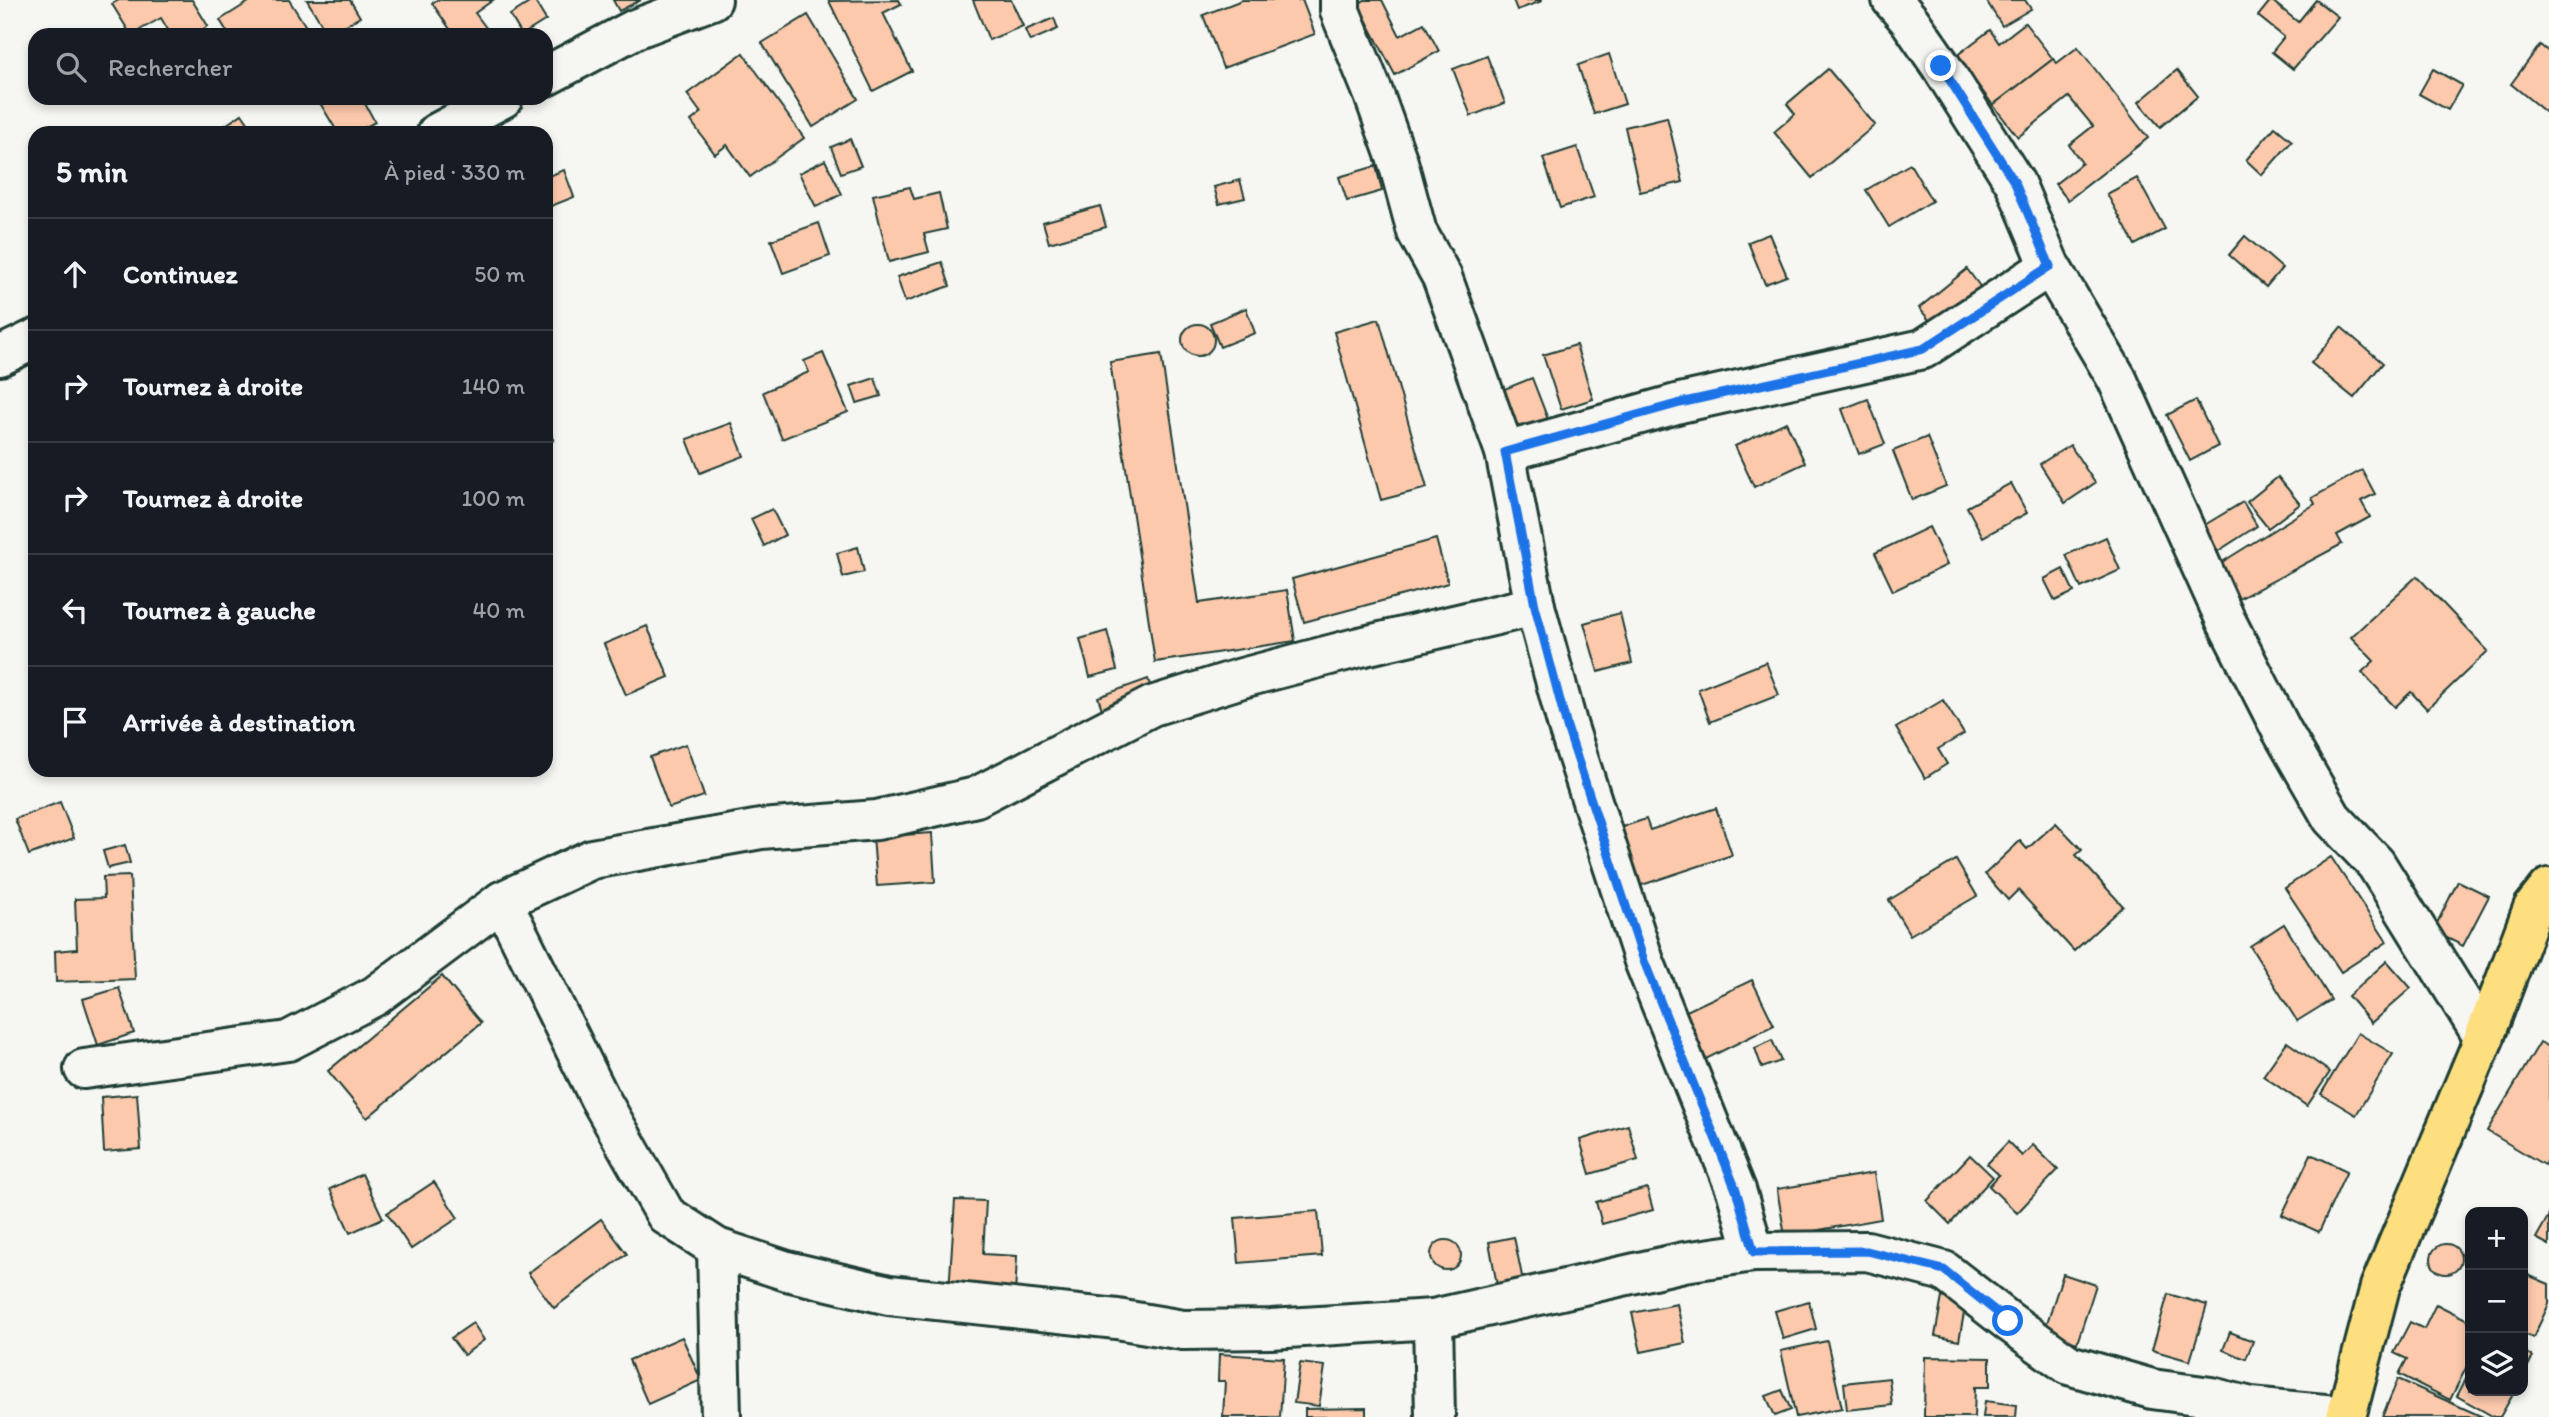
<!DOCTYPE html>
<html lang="fr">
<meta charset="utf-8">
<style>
:root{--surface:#171b24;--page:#242831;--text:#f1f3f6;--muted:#9ea1a6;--line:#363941}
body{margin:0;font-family:Itim,sans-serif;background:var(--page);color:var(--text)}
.controls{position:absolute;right:21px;bottom:21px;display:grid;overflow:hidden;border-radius:14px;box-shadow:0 4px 10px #0003}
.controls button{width:63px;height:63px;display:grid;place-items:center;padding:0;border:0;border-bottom:2px solid var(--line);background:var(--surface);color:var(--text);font:35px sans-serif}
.stop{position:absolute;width:21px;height:21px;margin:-16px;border:5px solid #1a73e8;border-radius:50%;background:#fff}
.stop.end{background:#1a73e8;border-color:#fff;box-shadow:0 2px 7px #0008}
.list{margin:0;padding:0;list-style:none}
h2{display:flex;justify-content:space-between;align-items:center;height:91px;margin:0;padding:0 28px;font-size:30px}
h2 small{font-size:23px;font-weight:400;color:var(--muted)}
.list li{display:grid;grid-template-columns:46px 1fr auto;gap:21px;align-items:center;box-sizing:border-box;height:112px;padding:0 28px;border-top:2px solid var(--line)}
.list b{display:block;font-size:26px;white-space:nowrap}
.list em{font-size:23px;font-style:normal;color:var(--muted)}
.icon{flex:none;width:38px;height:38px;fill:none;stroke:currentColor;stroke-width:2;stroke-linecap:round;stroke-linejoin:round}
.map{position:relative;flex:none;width:2549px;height:1417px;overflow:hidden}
.search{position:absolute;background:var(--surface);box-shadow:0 4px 10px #0003;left:28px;top:28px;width:525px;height:77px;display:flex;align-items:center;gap:18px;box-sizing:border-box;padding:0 24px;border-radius:21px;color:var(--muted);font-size:26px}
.panel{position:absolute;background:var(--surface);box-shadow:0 4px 10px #0003;left:28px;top:126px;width:525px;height:651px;border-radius:21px}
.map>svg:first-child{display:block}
.building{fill:#fcc9ac;stroke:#1f3d34;stroke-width:2}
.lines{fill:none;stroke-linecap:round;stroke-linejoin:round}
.minor-casing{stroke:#1f3d34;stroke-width:44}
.major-casing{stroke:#1f3d34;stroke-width:44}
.minor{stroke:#f6f6f2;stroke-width:38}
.major{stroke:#fedf80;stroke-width:38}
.route{stroke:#1a73e8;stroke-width:9}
</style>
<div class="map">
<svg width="2549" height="1417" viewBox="0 0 2549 1417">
<rect width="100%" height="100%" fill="#f6f6f2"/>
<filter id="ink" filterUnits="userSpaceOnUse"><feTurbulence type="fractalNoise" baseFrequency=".0143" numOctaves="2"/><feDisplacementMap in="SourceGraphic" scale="14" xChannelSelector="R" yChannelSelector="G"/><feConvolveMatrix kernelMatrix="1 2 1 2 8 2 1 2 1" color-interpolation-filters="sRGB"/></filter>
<g filter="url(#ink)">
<g class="building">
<polygon points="119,0 192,0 208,26 193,35 171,35 161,18 131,35 112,4"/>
<polygon points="252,0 289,0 310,33 229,35 220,20"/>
<polygon points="307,0 350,0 360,17 328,35"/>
<polygon points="437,0 493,0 475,13 490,33 454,35 432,3"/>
<polygon points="534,0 546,20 522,35 510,15"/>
<polygon points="613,0 641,0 619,11"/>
<polygon points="899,0 901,4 883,13 912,71 873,91 829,1"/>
<polygon points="973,0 1011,0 1023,26 989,40"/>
<polygon points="1242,0 1302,0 1315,34 1223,68 1203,15"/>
<polygon points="1365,0 1382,0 1400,36 1424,23 1439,51 1395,75 1358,4"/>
<polygon points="1513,0 1542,0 1542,1 1517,10"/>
<polygon points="1986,0 2025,0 2031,9 2002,26"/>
<polygon points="2271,0 2298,22 2316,0 2338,17 2293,69 2272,52 2284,37 2258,16"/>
<polygon points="808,15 858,99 813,127 762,43"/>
<polygon points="1054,18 1058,29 1030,41 1025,30"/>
<polygon points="2025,23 2053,59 1993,105 1956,56 1990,30 1999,43"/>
<polygon points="2540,45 2549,52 2549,115 2511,84"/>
<polygon points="2078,47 2148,138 2068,200 2055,184 2082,163 2069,145 2093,126 2069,97 2018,137 1993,105 2053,59 2057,63"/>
<polygon points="743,53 804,138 750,177 727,145 715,154 691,121 701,113 687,94"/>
<polygon points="1609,54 1625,104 1594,114 1578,65"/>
<polygon points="1487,56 1505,103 1471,116 1453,69"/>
<polygon points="1828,69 1875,125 1812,178 1774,132 1795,114 1787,104"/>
<polygon points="2433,69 2462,85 2448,110 2419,94"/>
<polygon points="2177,70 2198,96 2160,127 2139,102"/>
<polygon points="317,98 362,98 375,122 355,133 338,133"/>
<polygon points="242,114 255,133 214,133"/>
<polygon points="1667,117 1683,182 1640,192 1625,127"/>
<polygon points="2275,127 2292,141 2262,175 2246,160"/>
<polygon points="850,139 861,166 841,173 831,147"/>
<polygon points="1577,147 1594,197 1560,208 1543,158"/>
<polygon points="825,160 842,194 816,207 799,173"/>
<polygon points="1910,164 1932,201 1889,227 1866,190"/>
<polygon points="1376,166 1382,191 1347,201 1339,177"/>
<polygon points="564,170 574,197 546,208 546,177"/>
<polygon points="2137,178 2165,229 2135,245 2107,194"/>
<polygon points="1240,180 1245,198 1219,204 1214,187"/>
<polygon points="910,187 914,199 939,193 947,229 924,234 929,252 889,262 873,195"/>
<polygon points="1100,206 1106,227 1049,243 1043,222"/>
<polygon points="819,223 830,256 783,273 771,240"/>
<polygon points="1769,234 1787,276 1765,284 1748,242"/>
<polygon points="2245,236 2282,268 2266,287 2229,255"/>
<polygon points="942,262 950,286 905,302 897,277"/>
<polygon points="1967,269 1982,289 1935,327 1919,308"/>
<polygon points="1246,308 1255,333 1220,347 1210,323"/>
<polygon points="1379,319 1427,488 1381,500 1334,332"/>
<circle cx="1198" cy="340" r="16"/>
<polygon points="2341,327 2383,363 2354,398 2311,363"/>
<polygon points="1576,345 1593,399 1561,409 1543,355"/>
<polygon points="823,353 848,412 782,439 763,392 809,372 804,361"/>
<polygon points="1161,354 1199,603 1287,590 1295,641 1155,662 1110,362"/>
<polygon points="875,378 881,396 857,403 851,386"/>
<polygon points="1532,378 1549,422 1519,433 1502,390"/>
<polygon points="1868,399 1885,444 1859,454 1842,409"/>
<polygon points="2196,400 2218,446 2190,461 2167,415"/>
<polygon points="1786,422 1805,463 1754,487 1735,446"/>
<polygon points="731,423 744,456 700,473 687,439"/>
<polygon points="546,425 554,440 546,445"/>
<polygon points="1927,437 1946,486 1912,500 1893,451"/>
<polygon points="2070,445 2095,483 2065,503 2040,464"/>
<polygon points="2362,470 2375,494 2361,501 2370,517 2337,535 2342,544 2237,600 2219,564 2315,504 2312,498"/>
<polygon points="2278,477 2300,504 2268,528 2247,502"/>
<polygon points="2011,483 2027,513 1983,537 1967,507"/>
<polygon points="2243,502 2257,526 2218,551 2203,526"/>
<polygon points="772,509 785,535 764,546 751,519"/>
<polygon points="1929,527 1947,565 1893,591 1875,553"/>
<polygon points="2106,537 2120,570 2081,588 2066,555"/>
<polygon points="1436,539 1448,583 1304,622 1292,579"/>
<polygon points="858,547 864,572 843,577 837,553"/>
<polygon points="2063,569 2074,592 2055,601 2044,579"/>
<polygon points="2417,576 2488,651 2427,709 2411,692 2395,707 2362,672 2374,661 2351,637"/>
<polygon points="1620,613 1632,663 1598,672 1584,623"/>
<polygon points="647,626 669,677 626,695 604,644"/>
<polygon points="1107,631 1117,670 1090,677 1080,639"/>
<polygon points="1766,662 1779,695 1710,722 1698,689"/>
<polygon points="1148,679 1154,697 1104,715 1098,697"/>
<polygon points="1943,700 1964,734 1938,749 1947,764 1925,778 1896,728"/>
<polygon points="686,744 704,796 669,808 650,757"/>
<polygon points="60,802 74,838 29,855 15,819"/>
<polygon points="1716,808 1732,855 1633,888 1613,830 1646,819 1650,830"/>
<polygon points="2056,823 2082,850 2076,855 2123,906 2074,951 2018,890 2008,900 1985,874 2020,841 2027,849"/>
<polygon points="932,833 935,882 877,886 873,837"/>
<polygon points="125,845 130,863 108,868 103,851"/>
<polygon points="2331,857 2387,942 2341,972 2285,888"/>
<polygon points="1956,860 1977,896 1910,935 1889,900"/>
<polygon points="130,876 135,979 56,982 55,951 77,949 75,899 104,898 103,877"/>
<polygon points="2458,881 2489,896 2463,946 2433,931"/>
<polygon points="2284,924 2331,1000 2297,1021 2250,946"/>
<polygon points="2387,961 2411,988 2371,1023 2348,996"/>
<polygon points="442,976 481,1023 367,1118 328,1071"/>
<polygon points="1752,980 1774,1025 1700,1062 1678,1015"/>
<polygon points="119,988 134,1033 98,1045 83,999"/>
<polygon points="2358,1033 2393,1054 2356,1115 2321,1094"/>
<polygon points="1772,1040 1781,1061 1762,1068 1755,1048"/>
<polygon points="2287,1042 2330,1072 2307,1106 2263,1076"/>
<polygon points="2540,1042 2549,1047 2549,1157 2544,1165 2487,1131"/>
<polygon points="137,1094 141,1149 104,1152 101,1097"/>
<polygon points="1628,1125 1638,1160 1590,1174 1580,1140"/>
<polygon points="2008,1142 2022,1156 2033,1145 2058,1170 2017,1213 1989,1186 1999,1175 1987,1164"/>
<polygon points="2311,1154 2347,1171 2319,1232 2282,1215"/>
<polygon points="1970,1155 1993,1177 1950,1224 1927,1201"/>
<polygon points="1874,1173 1881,1219 1785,1236 1777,1189"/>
<polygon points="362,1174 383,1218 350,1233 330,1189"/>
<polygon points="434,1182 458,1218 411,1249 387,1213"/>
<polygon points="1647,1188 1653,1210 1602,1224 1596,1202"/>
<polygon points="955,1200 986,1201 983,1254 1017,1256 1015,1296 949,1292"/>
<polygon points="1318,1211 1322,1256 1239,1263 1235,1218"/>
<polygon points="2549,1215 2549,1245 2536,1238"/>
<polygon points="601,1219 627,1254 554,1308 528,1273"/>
<polygon points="1514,1237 1523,1281 1497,1285 1489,1242"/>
<circle cx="1446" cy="1255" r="15"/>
<circle cx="2446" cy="1259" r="15"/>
<polygon points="2523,1273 2549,1284 2549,1304 2533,1338 2523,1334"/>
<polygon points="2063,1274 2096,1285 2077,1343 2044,1332"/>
<polygon points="2168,1294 2207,1305 2190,1361 2152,1350"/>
<polygon points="1942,1297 1966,1302 1959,1341 1935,1336"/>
<polygon points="1809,1301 1816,1329 1783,1339 1775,1311"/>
<polygon points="1677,1304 1685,1343 1641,1352 1632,1313"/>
<polygon points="2436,1304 2470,1321 2470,1360 2450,1400 2399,1374 2407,1359 2394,1353 2410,1322 2424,1329"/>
<polygon points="473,1323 484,1340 464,1355 451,1338"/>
<polygon points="2230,1332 2253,1341 2246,1359 2223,1350"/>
<polygon points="682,1337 701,1380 648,1404 629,1360"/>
<polygon points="1827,1341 1842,1408 1796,1417 1781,1351"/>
<polygon points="2523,1351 2533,1357 2523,1375"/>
<polygon points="1219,1354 1284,1358 1280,1417 1223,1417 1225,1381 1218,1381"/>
<polygon points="1925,1357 1990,1358 1990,1387 1975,1387 1974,1417 1924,1417"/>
<polygon points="1300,1363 1325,1366 1319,1406 1294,1403"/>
<polygon points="2470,1371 2470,1391 2515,1391 2500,1417 2494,1417 2457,1396"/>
<polygon points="1889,1378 1892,1405 1847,1410 1844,1383"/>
<polygon points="2398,1379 2483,1417 2382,1417"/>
<polygon points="1782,1390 1791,1410 1775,1416 1766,1396"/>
<polygon points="1985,1401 2017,1405 2016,1417 1983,1417"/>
<polygon points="1366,1408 1366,1417 1305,1417 1305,1409"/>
</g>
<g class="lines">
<defs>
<g id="minor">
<polyline points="1340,0 1340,11 1374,95 1398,162 1417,232 1442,277 1505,452 1535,606 1568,727 1644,961 1736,1190 1754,1252"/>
<polyline points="1892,0 1910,21 1941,66 2015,183 2050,266 2117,379 2226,621 2282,731 2332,818 2376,864 2484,1038"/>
<polyline points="546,76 635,29 712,0"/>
<polyline points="437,133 503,98"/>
<polyline points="0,356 35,339"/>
<polyline points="1505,452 1680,403 1923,349 2050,266"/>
<polyline points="502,901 599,1097 666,1215 717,1248 787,1271 889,1295 1117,1319 1183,1330 1271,1329 1433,1319 1684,1262 1754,1252 1867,1251 1944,1271 2008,1321 2069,1365 2152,1389 2211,1397 2251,1407 2346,1416"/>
<polyline points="84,1069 288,1041 375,996 502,901 592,859 761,829 877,820 976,797 1152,706 1242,678 1360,647 1535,606"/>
<polyline points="717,1248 721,1417"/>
<polyline points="1433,1319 1435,1417"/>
</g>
<polyline id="major" points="2346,1417 2380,1287 2484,1038 2533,908 2549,888"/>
</defs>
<use href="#minor" class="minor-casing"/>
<use href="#major" class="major-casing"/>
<use href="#minor" class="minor"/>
<use href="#major" class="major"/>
</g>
</g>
<g class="lines" filter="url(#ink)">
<polyline class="route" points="1941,66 2015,183 2050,266 1923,349 1680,403 1505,452 1535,606 1567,727 1644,961 1736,1190 1754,1252 1867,1251 1944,1270 2008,1321"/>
</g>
</svg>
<div class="controls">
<button>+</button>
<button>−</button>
<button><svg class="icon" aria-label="layers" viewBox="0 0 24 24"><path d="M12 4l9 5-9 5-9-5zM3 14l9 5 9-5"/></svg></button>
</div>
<div class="stop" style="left:2008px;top:1321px"></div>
<div class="stop end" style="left:1941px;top:66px"></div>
<div class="search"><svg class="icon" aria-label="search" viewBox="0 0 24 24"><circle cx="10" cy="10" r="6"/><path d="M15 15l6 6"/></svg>Rechercher</div>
<section class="panel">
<h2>5 min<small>À pied · 330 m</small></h2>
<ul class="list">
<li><svg class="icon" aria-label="ahead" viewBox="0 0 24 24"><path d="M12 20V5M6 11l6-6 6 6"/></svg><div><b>Continuez</b></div><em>50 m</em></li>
<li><svg class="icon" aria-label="right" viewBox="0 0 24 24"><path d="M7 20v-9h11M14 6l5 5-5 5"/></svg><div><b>Tournez à droite</b></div><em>140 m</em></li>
<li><svg class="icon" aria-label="right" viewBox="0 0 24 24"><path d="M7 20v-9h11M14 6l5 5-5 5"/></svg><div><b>Tournez à droite</b></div><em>100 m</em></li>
<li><svg class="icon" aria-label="left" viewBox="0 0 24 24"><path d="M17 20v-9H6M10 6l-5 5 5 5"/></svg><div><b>Tournez à gauche</b></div><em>40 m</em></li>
<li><svg class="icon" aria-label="arrive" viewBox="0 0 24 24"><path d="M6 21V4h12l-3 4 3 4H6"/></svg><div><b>Arrivée à destination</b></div></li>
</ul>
</section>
</div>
